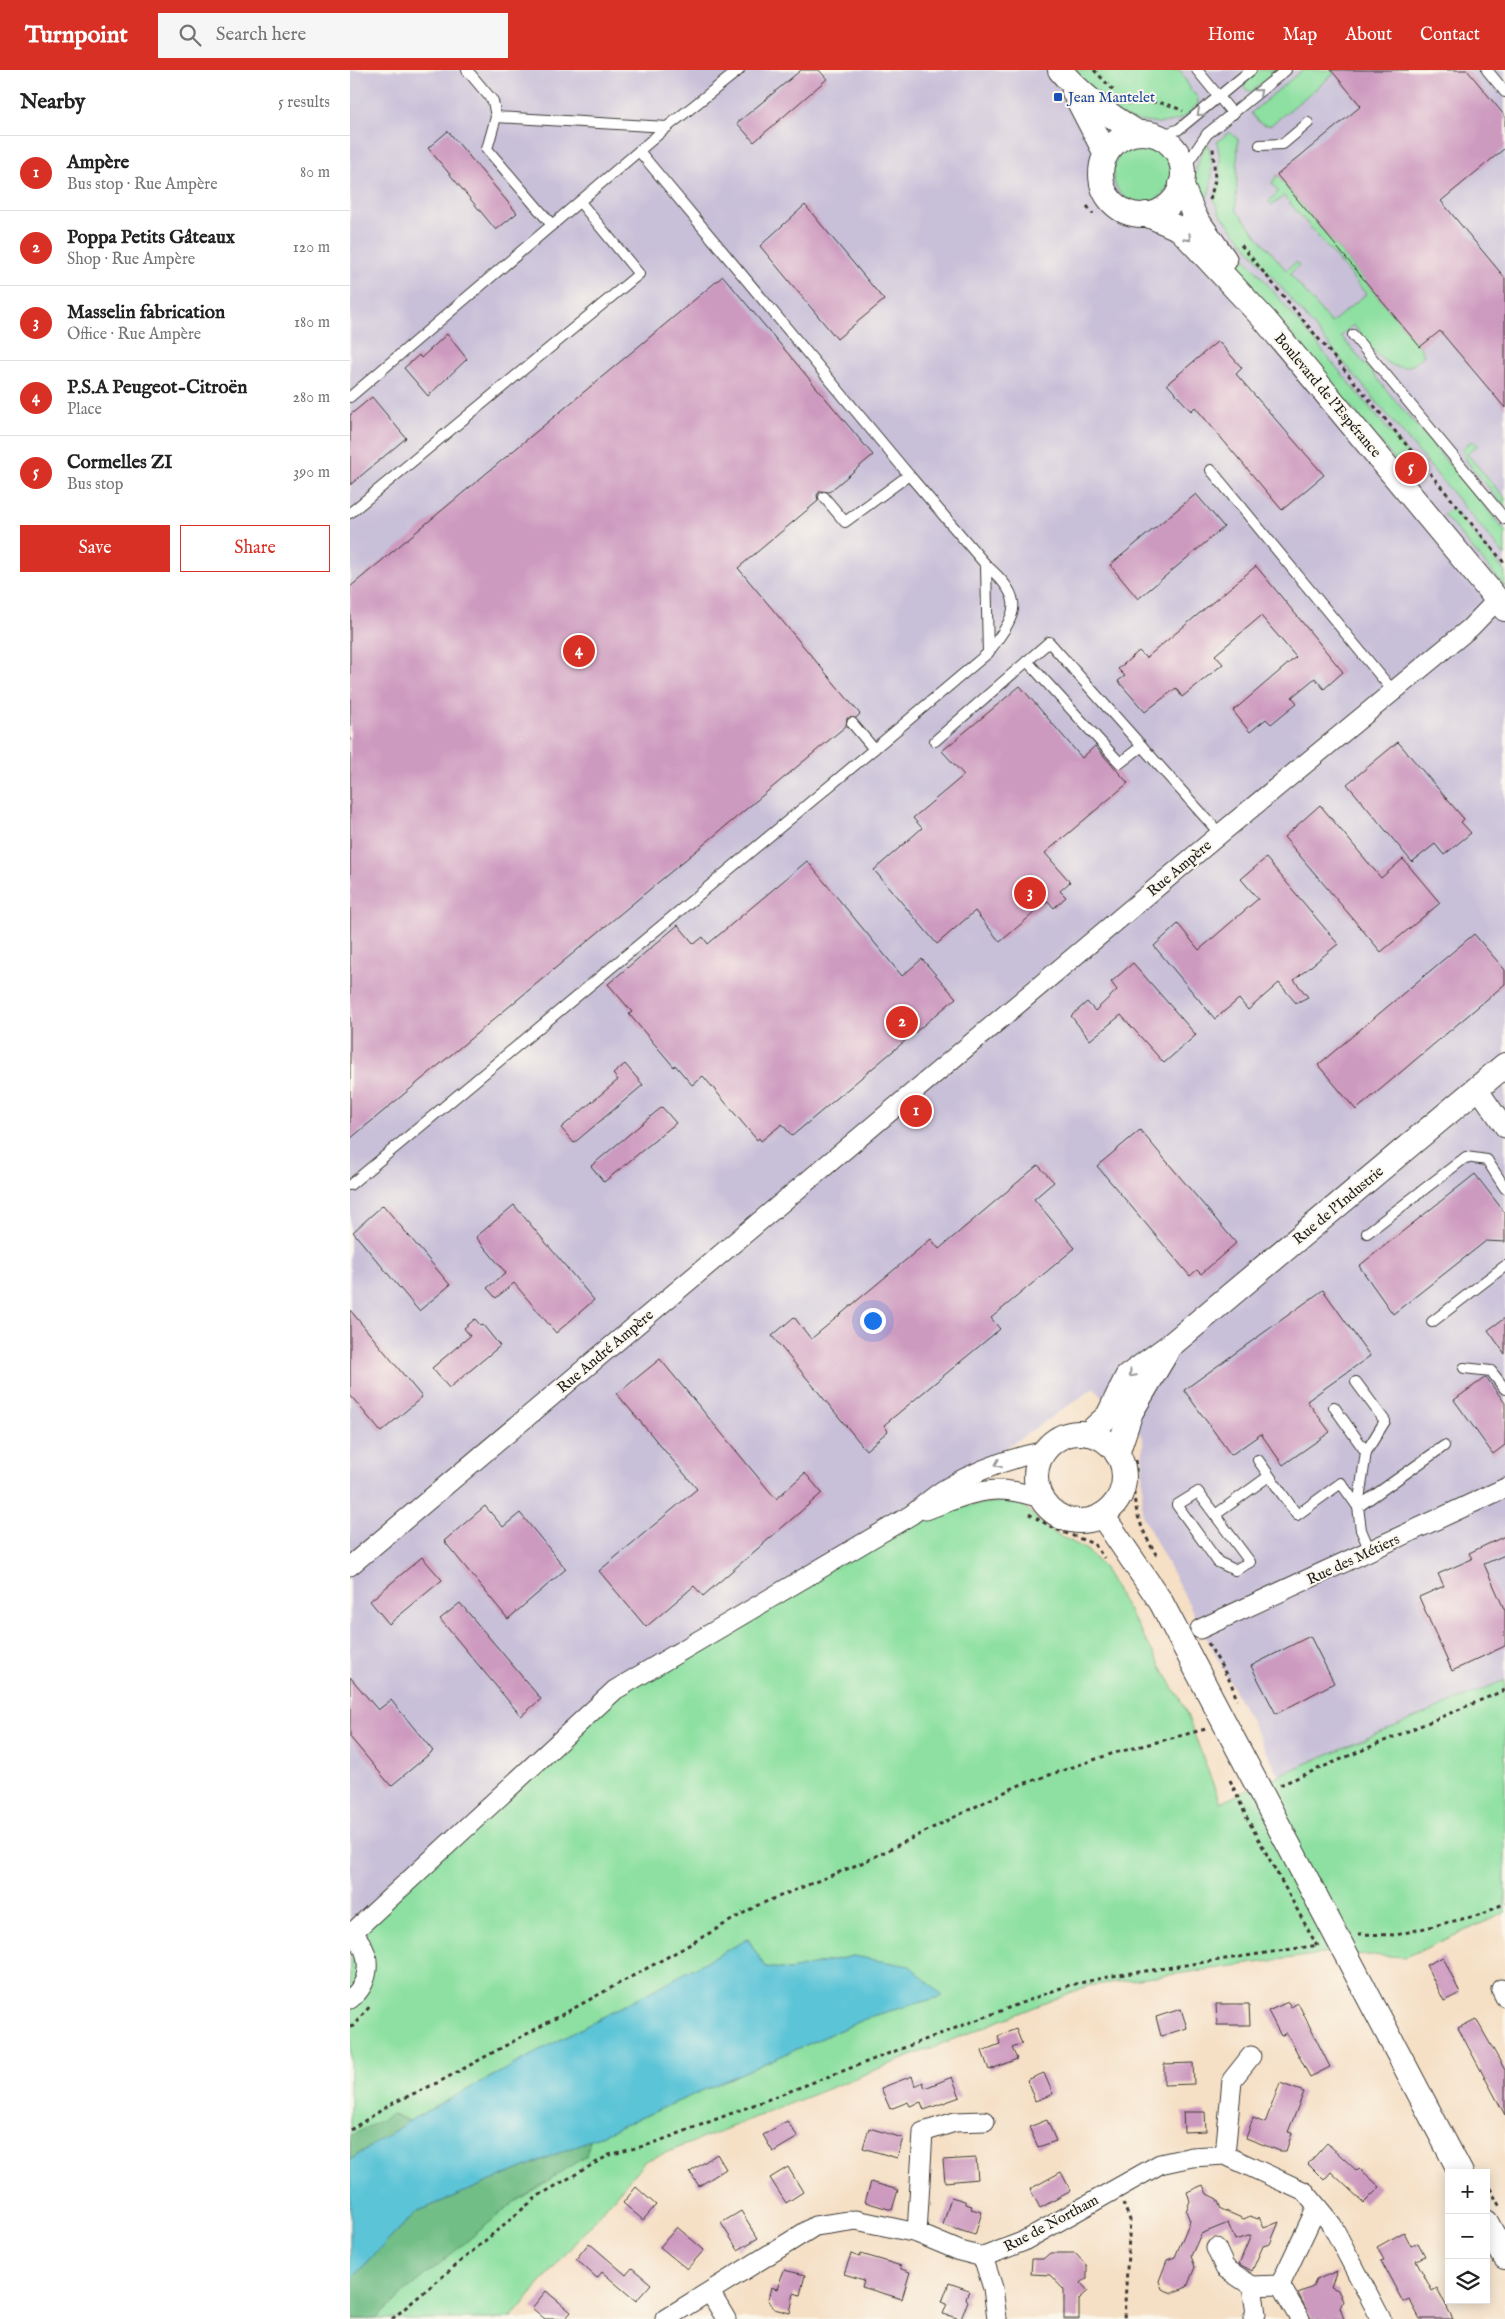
<!DOCTYPE html>
<meta charset="utf-8">
<style>
:root{--surface:#fff;--page:#f6f6f6;--text:#222;--muted:#767676;--line:#e0e0e0;--accent:#d93025}
body{margin:0;font-family:"IM FELL English",serif;background:var(--page);color:var(--text)}
.controls{position:absolute;right:15px;bottom:15px;display:grid;overflow:hidden;border-radius:0px;box-shadow:0 2px 12px #0003}
.controls button{width:45px;height:45px;display:grid;place-items:center;padding:0;border:0;border-bottom:1px solid var(--line);background:var(--surface);color:var(--text);font:25px sans-serif}
.you{position:absolute;left:522px;top:1250px;width:18px;height:18px;margin:-12px;border:4px solid #fff;border-radius:50%;background:#1a73e8;box-shadow:0 0 0 8px #1a73e833}
.badge{display:grid;place-items:center;width:32px;height:32px;border-radius:50%;background:var(--accent);color:#fff;font-size:16px;font-weight:700}
.pin{position:absolute;translate:-50% -50%;border:2px solid #fff;box-shadow:0 1px 5px #0006}
.list{margin:0;padding:0;list-style:none}
h2{display:flex;justify-content:space-between;align-items:center;height:65px;margin:0;padding:0 20px;font-size:21px}
h2 small{font-size:16px;font-weight:400;color:var(--muted)}
.list li{display:grid;grid-template-columns:32px 1fr auto;gap:15px;align-items:center;box-sizing:border-box;height:75px;padding:0 20px;border-top:1px solid var(--line)}
.list b{display:block;font-size:19px;white-space:nowrap}
.list p{margin:0;font-size:16px;white-space:nowrap;color:var(--muted)}
.list em{font-size:16px;font-style:normal;color:var(--muted)}
.actions{display:flex;gap:10px;padding:15px 20px}
.actions a{flex:1;padding:11px 0;border:1px solid var(--accent);border-radius:0px;text-align:center;font-size:18px;color:var(--accent)}
.actions .main{background:var(--accent);color:#fff}
.icon{flex:none;width:28px;height:28px;fill:none;stroke:currentColor;stroke-width:2;stroke-linecap:round;stroke-linejoin:round}
.map{position:relative;flex:none;width:1155px;height:2249px;overflow:hidden}
header{display:flex;align-items:center;gap:30px;box-sizing:border-box;height:70px;padding:0 25px;background:var(--accent);color:#fff}
header strong{font-size:24px}
nav{display:flex;gap:28px;margin-inline-start:auto;font-size:18px}
.search{width:350px;height:45px;background:var(--page);display:flex;align-items:center;gap:12px;box-sizing:border-box;padding:0 18px;border-radius:0px;color:var(--muted);font-size:19px}
main{display:flex}
aside{flex:1;background:var(--surface)}
.map>svg:first-child{display:block}
.industrial{fill:#c8bfd8}
.green{fill:#8de0a1;stroke:#547e5e}
.forest{fill:#72be87;stroke:#476d52}
.water{fill:#5bc4d7;stroke:#3c707a}
.building{fill:#cd9abf}
.lines{fill:none;stroke-linecap:round;stroke-linejoin:round}
.service-casing{stroke:#3d3935;stroke-width:12}
.minor-casing{stroke:#3d3935;stroke-width:21}
.tertiary-casing{stroke:#3d3935;stroke-width:26}
.path{stroke:#3d3935;stroke-width:3;stroke-dasharray:4 4;stroke-linecap:butt}
.service{stroke:#fff;stroke-width:10}
.minor{stroke:#fff;stroke-width:19}
.tertiary{stroke:#fff;stroke-width:24}
.oneway{stroke:#999}
.transit-dot{fill:#1a4fb4;stroke:#fbf7ec;stroke-width:2}
.labels{text-anchor:middle;stroke-width:4;stroke-linejoin:round;paint-order:stroke}
.transit-label{font-size:15px;fill:#164399;stroke:#fbf7ec;text-anchor:start}
.street-label{font-size:15px;fill:#1c1c1c;stroke:#fbf7ec}
</style>
<header>
<strong>Turnpoint</strong>
<div class="search"><svg class="icon" aria-label="search" viewBox="0 0 24 24"><circle cx="10" cy="10" r="6"/><path d="M15 15l6 6"/></svg>Search here</div>
<nav><a>Home</a><a>Map</a><a>About</a><a>Contact</a></nav>
</header>
<main>
<aside>
<h2>Nearby<small>5 results</small></h2>
<ul class="list">
<li><span class="badge">1</span><div><b>Ampère</b><p>Bus stop · Rue Ampère</p></div><em>80 m</em></li>
<li><span class="badge">2</span><div><b>Poppa Petits Gâteaux</b><p>Shop · Rue Ampère</p></div><em>120 m</em></li>
<li><span class="badge">3</span><div><b>Masselin fabrication</b><p>Office · Rue Ampère</p></div><em>180 m</em></li>
<li><span class="badge">4</span><div><b>P.S.A Peugeot-Citroën</b><p>Place</p></div><em>280 m</em></li>
<li><span class="badge">5</span><div><b>Cormelles ZI</b><p>Bus stop</p></div><em>390 m</em></li>
</ul>
<div class="actions"><a class="main">Save</a><a>Share</a></div>
</aside>
<div class="map">
<svg width="1155" height="2249" viewBox="0 0 1155 2249">
<rect width="100%" height="100%" fill="#fbf7ec"/>
<filter id="ink" filterUnits="userSpaceOnUse"><feTurbulence type="fractalNoise" baseFrequency=".02" numOctaves="2"/><feDisplacementMap in="SourceGraphic" scale="10" xChannelSelector="R" yChannelSelector="G"/><feConvolveMatrix kernelMatrix="1 2 1 2 8 2 1 2 1" color-interpolation-filters="sRGB"/></filter>
<filter id="wash" filterUnits="userSpaceOnUse"><feTurbulence type="fractalNoise" baseFrequency=".0096" numOctaves="4" result="noise"/><feDisplacementMap in="SourceGraphic" scale="20" xChannelSelector="R" yChannelSelector="G"/><feGaussianBlur stdDeviation="1.12" result="paint"/><feColorMatrix in="noise" values="0 0 0 0 0 0 0 0 0 0 0 0 0 0 0 0 0 1.4 0 .05"/><feComposite in="paint" operator="in"/></filter>
<g filter="url(#wash)">
<rect width="100%" height="100%" fill="#f5dfc5"/>
<polygon class="industrial" points="0,0 1155,0 1155,1610 929,1705 792,1445 793,1367 744,1318 562,1442 0,1865"/>
<g class="green">
<path d="M724 0H830L841 20 848 28V34C843 39 837 46 830 49 815 56 787 53 772 46 760 40 735 11 724 0Z"/>
<polygon points="908,0 929,0 901,22 895,19 894,14"/>
<path d="M952 0H981L984 4 921 55C911 56 907 51 901 43Z"/>
<path d="M879 62 888 69 886 140 936 200 946 192 949 195 940 204 981 253 1016 224 934 126 922 135 919 132 928 122 922 113 927 105 1070 277 1074 285C1070 288 1066 293 1062 295 1037 307 1017 271 1003 255L991 266 1155 461V486L870 144 864 129 869 112 870 88 867 72Z"/>
<path d="M858 73C863 94 866 124 848 139 842 117 844 91 858 73Z"/>
<circle cx="792" cy="104" r="29"/>
<polygon points="859,144 1059,385 1048,394 893,205 853,148"/>
<polygon points="1121,371 1128,375 1117,384 1155,428 1155,437 1117,392 1112,379"/>
<polygon points="1102,438 1155,502 1155,517 1093,444"/>
<polygon points="654,1431 668,1433 675,1437 698,1460 736,1479 753,1497 833,1634 870,1733 929,1705 1155,1610 1155,1843 1056,1887 979,1883 738,1916 295,2091 160,2249 0,2249 0,2210 66,2142 240,2070 522,1946 592,1926 503,1886 440,1900 415,1897 398,1869 59,2051 0,2090 0,1865 265,1620 562,1442"/>
</g>
<g class="forest">
<polygon points="43,2044 59,2051 0,2090 0,2066"/>
<polygon points="240,2070 236,2086 163,2133 54,2223 26,2249 0,2249 0,2210 66,2142"/>
</g>
<polygon class="water" points="398,1869 415,1897 440,1900 503,1886 560,1896 593,1926 522,1946 240,2070 66,2142 0,2210 0,2090 59,2051"/>
<g id="blocks">
<g class="building">
<polygon points="451,0 469,0 477,9 404,72 387,53"/>
<polygon points="981,0 1117,0 1155,46 1155,78 1091,131 1155,208 1155,338 1090,261 1070,277 927,105 1011,36"/>
<polygon points="98,61 167,143 146,160 78,78"/>
<polygon points="455,135 534,230 487,269 410,176"/>
<polygon points="373,206 523,385 479,422 470,421 467,425 468,431 388,498 510,644 506,648 497,648 496,656 0,1069 0,517"/>
<polygon points="97,264 117,289 78,326 54,298 69,285 71,288"/>
<polygon points="868,271 892,298 886,304 974,405 932,440 845,337 841,341 817,314"/>
<polygon points="22,327 56,368 0,415 0,345"/>
<polygon points="846,424 874,457 788,529 760,495"/>
<polygon points="906,496 993,602 974,619 965,608 942,627 947,633 921,654 916,649 900,662 883,641 946,587 911,546 865,585 873,594 832,627 826,618 795,642 768,611 775,606 768,599 789,581 796,588"/>
<polygon points="670,616 732,688 745,676 778,713 695,783 720,812 710,821 716,827 704,838 698,831 650,872 625,841 587,874 524,800 572,758 563,748 614,705 592,681"/>
<polygon points="1048,672 1114,749 1111,752 1121,763 1094,785 1085,774 1062,792 997,714"/>
<polygon points="970,735 1031,808 1053,789 1090,833 1031,882 934,767"/>
<polygon points="916,788 988,874 944,910 958,927 946,933 929,913 898,940 889,929 865,949 804,876 828,854 849,880 908,829 891,809"/>
<polygon points="457,791 552,906 572,889 606,928 442,1066 432,1054 411,1071 409,1068 407,1070 353,1006 342,1015 325,995 324,997 279,944 282,942 258,914 328,855 344,874 353,867 358,874"/>
<polygon points="1124,864 1155,900 1155,914 1006,1040 968,995"/>
<polygon points="783,893 846,965 814,993 771,945 740,970 721,946 737,932 745,941 767,920 761,912"/>
<polygon points="275,994 293,1015 224,1073 211,1058 268,1010 263,1004"/>
<polygon points="312,1037 326,1053 254,1112 241,1096"/>
<polygon points="790,1060 886,1173 851,1204 847,1200 840,1206 747,1096"/>
<polygon points="688,1095 704,1112 684,1129 725,1178 641,1248 650,1259 534,1355 538,1361 516,1380 422,1266 444,1247 461,1269 581,1169 589,1179"/>
<polygon points="1125,1104 1155,1143 1155,1172 1136,1171 1043,1244 1009,1196"/>
<polygon points="33,1135 100,1215 69,1241 3,1162"/>
<polygon points="164,1135 244,1230 206,1263 164,1213 146,1228 137,1218 156,1203 126,1167"/>
<polygon points="973,1220 1020,1286 957,1331 980,1362 933,1395 911,1364 881,1385 834,1320"/>
<polygon points="0,1240 72,1327 31,1362 0,1325"/>
<polygon points="1155,1248 1155,1284 1138,1260"/>
<polygon points="125,1249 131,1256 133,1255 150,1276 99,1318 82,1298 120,1266 114,1258"/>
<polygon points="310,1289 426,1429 455,1403 472,1423 353,1526 344,1516 296,1557 249,1501 347,1419 267,1324"/>
<polygon points="1136,1307 1155,1333 1155,1375 1143,1384 1104,1330"/>
<polygon points="135,1436 153,1457 170,1443 216,1499 158,1549 94,1471"/>
<polygon points="1155,1466 1155,1485 1134,1494 1155,1541 1155,1576 1102,1601 1069,1527 1094,1516 1088,1504 1122,1489 1119,1483"/>
<polygon points="72,1487 92,1510 39,1554 20,1531"/>
<polygon points="110,1533 191,1629 171,1646 90,1549"/>
<polygon points="960,1566 984,1613 926,1644 901,1596"/>
<polygon points="0,1607 28,1640 41,1630 83,1681 41,1716 0,1667"/>
<polygon points="1093,1887 1110,1923 1094,1931 1076,1895"/>
<polygon points="938,1932 941,1937 948,1933 980,1997 960,2007 940,1969 936,1963 931,1966 918,1941"/>
<polygon points="866,1934 899,1934 900,1955 867,1955"/>
<polygon points="831,1939 837,1958 811,1966 806,1947"/>
<polygon points="1126,1949 1155,2000 1155,2045 1108,1958"/>
<polygon points="666,1959 672,1974 662,1978 667,1989 639,2000 632,1981 650,1974 648,1966"/>
<polygon points="843,1993 844,2014 814,2015 814,1994"/>
<polygon points="694,2003 703,2024 685,2031 677,2010"/>
<polygon points="562,2006 565,2016 573,2012 575,2018 602,2007 610,2027 574,2040 571,2032 560,2036 558,2032 540,2039 531,2018"/>
<polygon points="930,2013 954,2022 938,2062 942,2063 936,2081 930,2081 896,2068 903,2048 915,2053"/>
<polygon points="833,2042 855,2042 856,2061 834,2062"/>
<polygon points="697,2050 706,2071 688,2077 679,2057"/>
<polygon points="437,2051 448,2067 423,2082 413,2065"/>
<polygon points="519,2058 553,2068 547,2088 513,2078"/>
<polygon points="977,2073 1007,2101 1009,2098 1030,2117 1014,2133 981,2102 974,2110 958,2094"/>
<polygon points="367,2084 376,2099 349,2116 340,2102"/>
<polygon points="626,2088 628,2109 595,2112 593,2090"/>
<polygon points="438,2097 453,2122 436,2133 420,2108"/>
<polygon points="711,2102 721,2121 690,2138 680,2119"/>
<polygon points="521,2112 548,2120 542,2140 515,2132"/>
<polygon points="853,2115 857,2124 867,2129 871,2139 894,2149 900,2146 908,2149 909,2147 914,2158 929,2152 920,2174 913,2176 902,2201 889,2194 901,2165 885,2170 878,2153 851,2164 841,2186 845,2197 837,2217 822,2223 812,2219 809,2211 817,2190 825,2187 840,2151 836,2141 840,2131 837,2122"/>
<polygon points="286,2117 306,2135 293,2150 273,2133"/>
<polygon points="601,2127 615,2131 615,2134 622,2136 621,2139 632,2142 625,2165 593,2155"/>
<polygon points="391,2141 408,2168 388,2180 371,2153"/>
<polygon points="327,2157 354,2180 337,2199 310,2177"/>
<polygon points="1054,2162 1061,2176 1068,2173 1075,2186 1066,2190 1082,2221 1087,2218 1103,2249 1070,2249 1059,2229 1053,2232 1031,2191 1034,2190 1027,2177"/>
<polygon points="239,2173 276,2205 282,2198 301,2214 286,2231 252,2202 247,2208 226,2189"/>
<polygon points="700,2183 725,2183 737,2196 737,2208 731,2213 738,2221 729,2229 729,2249 714,2249 714,2220 700,2205 681,2204 682,2189 693,2189"/>
<polygon points="501,2184 510,2187 511,2184 532,2190 551,2196 551,2199 560,2202 552,2229 512,2217 514,2210 494,2204"/>
<polygon points="434,2200 455,2205 450,2225 444,2223 440,2243 424,2239 418,2229 421,2217 427,2219"/>
<polygon points="987,2201 981,2217 988,2220 993,2231 990,2238 994,2249 961,2249 948,2223 963,2217 966,2210"/>
<polygon points="599,2213 619,2220 616,2229 618,2231 611,2249 593,2244 597,2234 592,2232"/>
<polygon points="196,2221 221,2242 215,2249 195,2249 182,2238"/>
</g>
</g>
</g>
<g filter="url(#ink)">
<use href="#blocks" fill-opacity="0" stroke="#3d3935" stroke-width="1"/>
<g class="lines">
<defs>
<g id="service">
<polyline points="117,0 143,31 146,47 317,57"/>
<polyline points="847,0 883,44"/>
<polyline points="1137,0 1155,22"/>
<polyline points="146,47 137,79 202,155"/>
<polyline points="808,67 829,59 901,0"/>
<polyline points="910,75 933,74 958,53"/>
<polyline points="289,81 559,405 495,452 474,427"/>
<polyline points="832,101 857,64 936,0"/>
<polyline points="1003,265 1155,449"/>
<polyline points="0,327 317,57 389,0"/>
<polyline points="861,400 1043,621"/>
<polyline points="0,443 289,204 230,132"/>
<path d="M636 495C677 531 667 543 638 583"/>
<polyline points="677,591 770,693 792,676"/>
<polyline points="502,653 524,679 638,583 636,495 559,405"/>
<polyline points="585,671 699,572 870,764"/>
<polyline points="0,1115 524,679"/>
<polyline points="1017,1163 1116,1087 1137,1090 1155,1118"/>
<polyline points="1082,1252 1155,1196"/>
<polyline points="1114,1298 1141,1301 1155,1319"/>
<polyline points="1006,1312 1035,1351 1016,1382"/>
<polyline points="984,1337 1016,1382 1008,1437 1011,1460 1020,1481"/>
<polyline points="908,1390 947,1445 991,1413 1008,1437 1094,1376"/>
<polyline points="865,1445 848,1422 827,1435 868,1492 885,1500 900,1492 865,1445 919,1406"/>
</g>
<g id="minor">
<polyline points="1128,1019 1155,1058"/>
<path d="M576 1440C603 1430 633 1416 661 1421 671 1422 682 1426 692 1428"/>
<polyline points="0,1496 870,764 1120,558 1147,530"/>
<polyline points="850,1559 1155,1418"/>
<path d="M0 1862C23 1879 23 1912 0 1929"/>
<path d="M2 1863 265 1620 561 1445C572 1437 583 1426 595 1419 625 1401 660 1388 695 1381"/>
<polyline points="1151,1919 1155,1927"/>
<polyline points="875,2085 882,2010 901,1986"/>
<polyline points="567,2163 573,2062 605,2052 635,2051"/>
<polyline points="866,2178 875,2198 902,2216 930,2215 950,2249"/>
<polyline points="633,2187 643,2218 647,2249"/>
<polyline points="930,2215 967,2137"/>
<polyline points="902,2216 906,2244 903,2249"/>
<polyline points="360,2222 376,2249"/>
<polyline points="315,2249 465,2156 506,2150 567,2163 610,2181 633,2187 672,2172 810,2094 842,2087 875,2085 955,2122 982,2155 1031,2249"/>
</g>
<g id="tertiary">
<path d="M710 0C731 26 760 46 788 63"/>
<polyline points="724,22 756,84"/>
<circle cx="792" cy="104" r="41"/>
<polyline points="831,114 845,147 875,190"/>
<polyline points="796,144 830,159 915,250 1155,539"/>
<circle cx="730" cy="1407" r="44"/>
<polyline points="738,1364 758,1346 777,1307 821,1275 1155,995"/>
<polyline points="767,1384 781,1342 816,1283"/>
<polyline points="752,1445 811,1532 1111,2103"/>
<polyline points="1136,2152 1155,2187"/>
</g>
</defs>
<use href="#service" class="service-casing"/>
<use href="#minor" class="minor-casing"/>
<use href="#tertiary" class="tertiary-casing"/>
<g class="path">
<polyline points="744,0 763,20"/>
<path d="M778 33C798 30 814 31 833 41"/>
<polyline points="860,130 865,110 863,77"/>
<polyline points="737,136 743,144"/>
<polyline points="891,175 1155,494"/>
<path d="M786 1390C787 1402 784 1413 784 1425 786 1447 795 1467 807 1486"/>
<polyline points="679,1444 705,1459 744,1474 754,1488"/>
<polyline points="858,1573 881,1613 887,1630"/>
<polyline points="880,1710 897,1748 967,1876"/>
<polyline points="930,1715 1155,1620"/>
<polyline points="1008,1864 1046,1865 1133,1844 1155,1833"/>
<polyline points="0,1957 3,1956 21,1935"/>
<polyline points="0,2060 41,2034 89,2012 332,1879 406,1836 514,1792 667,1716 761,1684 856,1659"/>
<polyline points="1136,2111 1150,2137"/>
<polyline points="773,2133 780,2150 774,2249"/>
<polyline points="42,2249 188,2126 259,2085 301,2074 716,1916 762,1906 969,1875"/>
</g>
<use href="#service" class="service"/>
<use href="#minor" class="minor"/>
<use href="#tertiary" class="tertiary"/>
</g>
<defs><path id="oneway-chevron" d="M-2-3.5L2.5 0L-2 3.5" fill="none" stroke-width="1.6" stroke-linecap="round" stroke-linejoin="round" transform="scale(1.25)"/></defs>
<g class="oneway">
<use href="#oneway-chevron" transform="translate(909 22) rotate(-40)"/>
<use href="#oneway-chevron" transform="translate(850 43) rotate(140)"/>
<use href="#oneway-chevron" transform="translate(838 168) rotate(46)"/>
<use href="#oneway-chevron" transform="translate(782 1304) rotate(134)"/>
<use href="#oneway-chevron" transform="translate(648 1394) rotate(158)"/>
</g>
</g>
<rect class="transit-dot" x="703" y="22" width="10" height="10" rx="2.5"/>
<g class="labels">
<g class="transit-label">
<text x="718" y="32">Jean Mantelet</text>
</g>
<g class="street-label">
<text transform="translate(978 325) rotate(50)" y="5">Boulevard de l'Espérance</text>
<text transform="translate(829 798) rotate(-40)" y="5">Rue Ampère</text>
<text transform="translate(988 1135) rotate(-40)" y="5">Rue de l'Industrie</text>
<text transform="translate(255 1281) rotate(-40)" y="5">Rue André Ampère</text>
<text transform="translate(1003 1489) rotate(-25)" y="5">Rue des Métiers</text>
<text transform="translate(701 2153) rotate(-28)" y="5">Rue de Northam</text>
</g>
</g>
</svg>
<div class="controls">
<button>+</button>
<button>−</button>
<button><svg class="icon" aria-label="layers" viewBox="0 0 24 24"><path d="M12 4l9 5-9 5-9-5zM3 14l9 5 9-5"/></svg></button>
</div>
<div class="you"></div>
<div class="pin badge" style="left:566px;top:1041px">1</div>
<div class="pin badge" style="left:552px;top:952px">2</div>
<div class="pin badge" style="left:680px;top:823px">3</div>
<div class="pin badge" style="left:229px;top:581px">4</div>
<div class="pin badge" style="left:1061px;top:398px">5</div>
</div>
</main>
